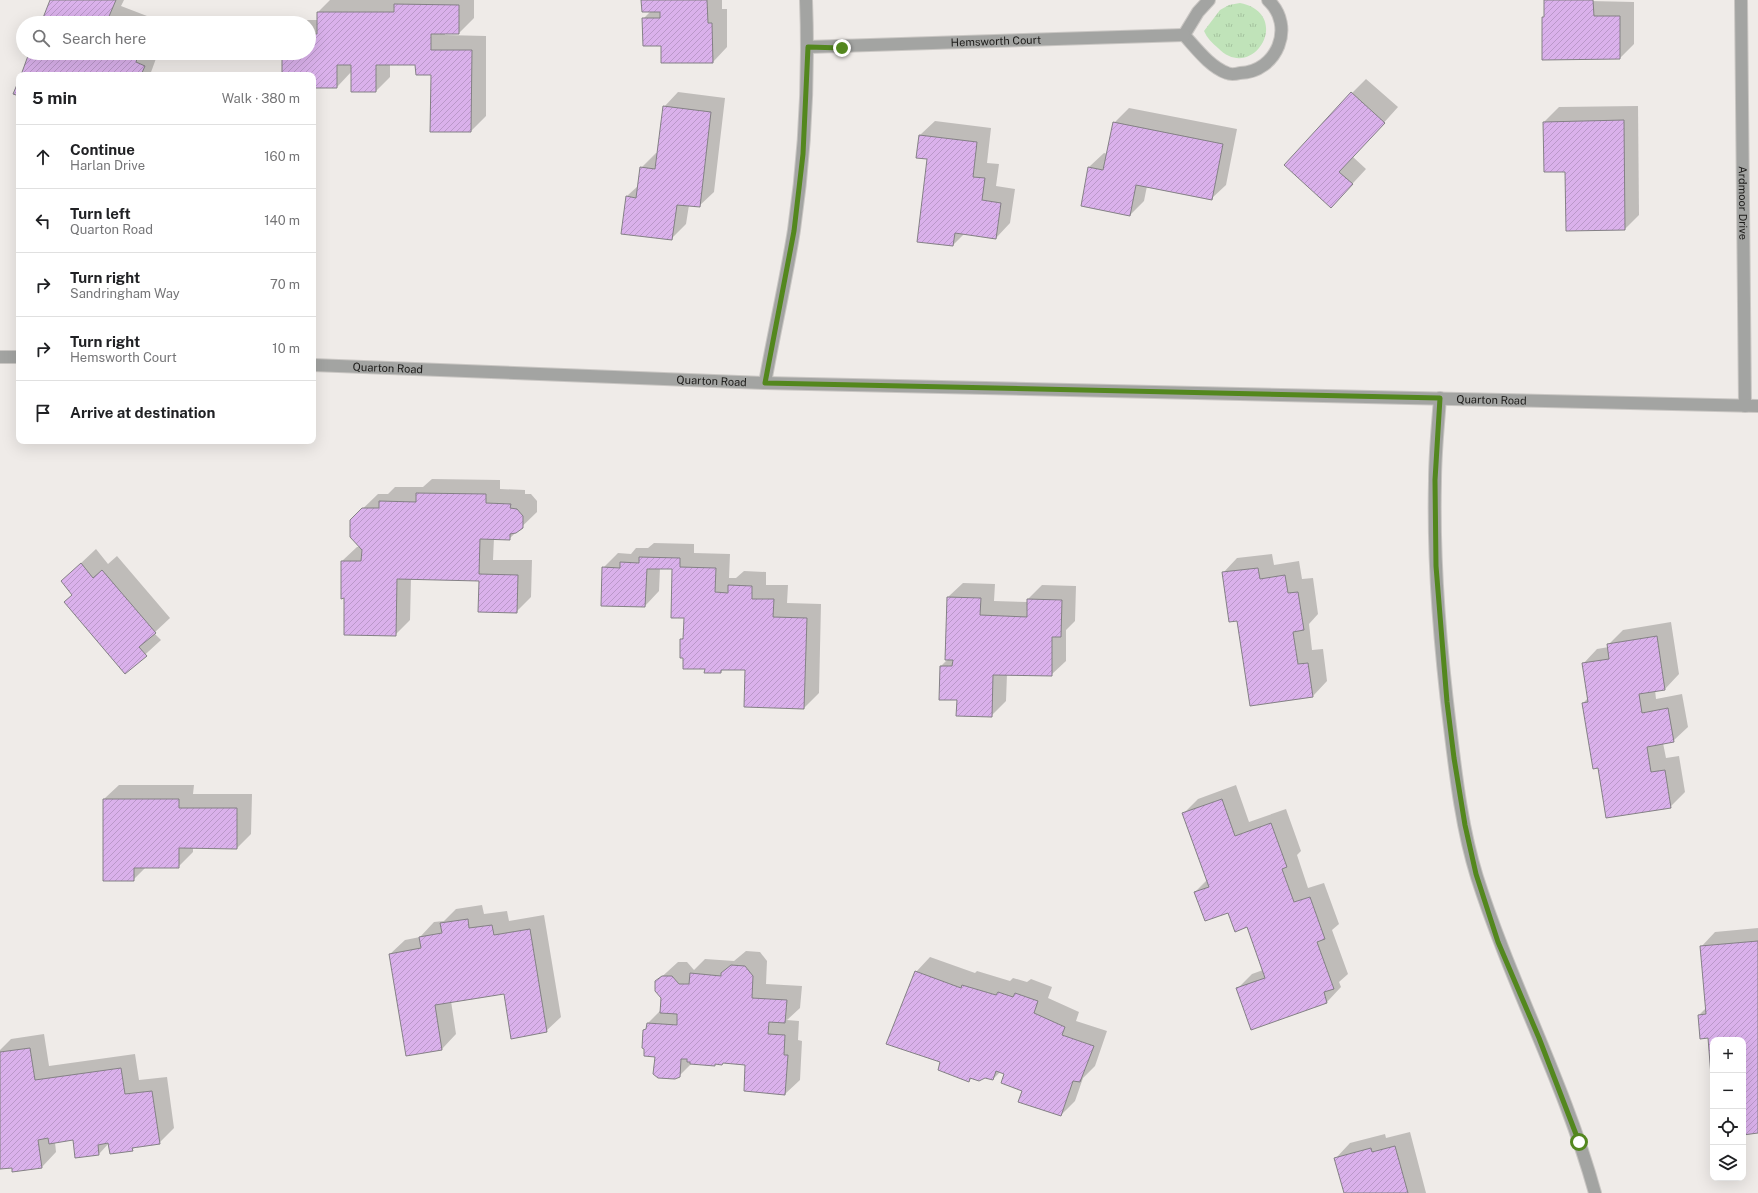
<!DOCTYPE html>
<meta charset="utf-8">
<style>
:root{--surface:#fff;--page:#f6f6f6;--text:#202124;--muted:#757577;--line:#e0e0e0}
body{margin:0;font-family:"Public Sans",sans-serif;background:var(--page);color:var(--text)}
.controls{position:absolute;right:12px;bottom:12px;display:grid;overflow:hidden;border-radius:8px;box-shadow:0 4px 16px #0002}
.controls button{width:36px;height:36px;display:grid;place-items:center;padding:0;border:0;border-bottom:1px solid var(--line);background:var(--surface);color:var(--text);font:20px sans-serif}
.stop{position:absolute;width:12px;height:12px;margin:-9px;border:3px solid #53871e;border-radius:50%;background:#fff}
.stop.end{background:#53871e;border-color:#fff;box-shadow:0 1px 4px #0008}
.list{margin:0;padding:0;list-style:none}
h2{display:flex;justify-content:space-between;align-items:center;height:52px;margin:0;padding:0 16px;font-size:17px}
h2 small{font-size:13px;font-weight:400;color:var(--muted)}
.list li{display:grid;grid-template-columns:26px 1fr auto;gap:12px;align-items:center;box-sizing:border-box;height:64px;padding:0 16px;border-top:1px solid var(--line)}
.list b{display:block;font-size:15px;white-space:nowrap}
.list p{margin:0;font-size:13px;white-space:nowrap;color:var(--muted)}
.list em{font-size:13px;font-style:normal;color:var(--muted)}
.icon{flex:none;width:22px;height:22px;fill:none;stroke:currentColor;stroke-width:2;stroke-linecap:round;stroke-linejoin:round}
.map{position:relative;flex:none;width:1758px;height:1193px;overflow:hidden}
.search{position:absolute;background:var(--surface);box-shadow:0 4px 16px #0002;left:16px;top:16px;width:300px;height:44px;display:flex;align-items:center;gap:10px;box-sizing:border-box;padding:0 14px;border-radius:22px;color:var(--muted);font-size:15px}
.panel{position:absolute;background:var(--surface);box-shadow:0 4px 16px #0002;left:16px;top:72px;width:300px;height:372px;border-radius:8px}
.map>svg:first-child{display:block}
.grass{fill:url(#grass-tufts)}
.shadow{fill:#0003}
.building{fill:url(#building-hatch);stroke:#848185}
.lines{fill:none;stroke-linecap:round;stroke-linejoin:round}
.minor-casing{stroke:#c9c6c3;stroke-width:14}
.tertiary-casing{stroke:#c9c6c3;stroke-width:14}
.minor{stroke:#a3a4a2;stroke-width:12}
.tertiary{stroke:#a3a4a2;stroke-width:12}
.route{stroke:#53871e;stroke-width:5}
.labels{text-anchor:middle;stroke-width:3;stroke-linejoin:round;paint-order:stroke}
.street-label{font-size:11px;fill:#1c1b19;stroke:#efebe8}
</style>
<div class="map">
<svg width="1758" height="1193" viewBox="0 0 1758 1193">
<defs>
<pattern id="grass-tufts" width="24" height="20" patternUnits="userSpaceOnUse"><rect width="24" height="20" fill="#c0e3b9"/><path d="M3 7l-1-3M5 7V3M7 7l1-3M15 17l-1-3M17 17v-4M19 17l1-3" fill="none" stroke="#a4c29e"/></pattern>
<pattern id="building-hatch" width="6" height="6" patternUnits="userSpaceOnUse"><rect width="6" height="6" fill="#dab1eb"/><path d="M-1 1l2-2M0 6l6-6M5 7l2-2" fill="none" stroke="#ba98c9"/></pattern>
</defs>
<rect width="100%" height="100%" fill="#efebe8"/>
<path class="grass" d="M1240 3C1294 14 1253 84 1218 48 1212 43 1207 38 1204 31L1220 10 1229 5Z"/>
<g class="shadow">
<polygon points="51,0 124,0 121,6 160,21 159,23 42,23"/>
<polygon points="330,0 474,0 474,18 459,33 445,33 445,35 486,36 486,116 471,131 432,74 416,64 390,64 390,77 376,91 352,71 337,87 313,87 313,75 283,75 283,53 309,53 309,23 295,23 298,20 318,20 318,12"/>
<polygon points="642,0 722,0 722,9 727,9 727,47 713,62 662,45 643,19 651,11"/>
<polygon points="1545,0 1634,2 1634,44 1620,58 1543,18 1545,15"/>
<polygon points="30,53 158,53 150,75 22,75"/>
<polygon points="1366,79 1398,107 1353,157 1366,169 1331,207 1352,93"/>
<polygon points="678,92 725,98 714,192 699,206 689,205 686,224 672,238 627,196 639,185 641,168 656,153 658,153 664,107"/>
<polygon points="1638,106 1639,215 1625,229 1566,171 1544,122 1559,107"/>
<polygon points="1129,108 1237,129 1226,185 1211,199 1147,186 1144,201 1130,215 1089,167 1104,153 1108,154 1114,123"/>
<polygon points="935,121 991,128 987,163 999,164 996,186 1015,189 1010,223 996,238 964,234 953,245 928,158 920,135"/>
<polygon points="432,479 500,480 500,489 525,490 525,494 531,494 537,501 537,512 509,539 494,538 493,560 532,560 531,597 516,612 480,580 411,578 410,620 395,635 345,597 342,561 357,547 360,547 351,520 378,494 388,494 395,487 423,487"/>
<polygon points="654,543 694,544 694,553 730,554 729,578 736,578 744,571 766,572 766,585 788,585 787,603 821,604 819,693 804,708 746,669 723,669 721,672 706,668 681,639 684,637 685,617 673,569 660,568 659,591 645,606 603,568 618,553 631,554 636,548 648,548"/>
<polygon points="96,549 108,564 117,556 170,618 154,633 161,640 125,673 73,594 62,581"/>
<polygon points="1272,554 1274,565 1299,561 1302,579 1313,578 1318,614 1309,624 1312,650 1323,649 1327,681 1313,696 1238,620 1223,573 1237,558"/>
<polygon points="963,583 995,584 994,601 1028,602 1028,599 1042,585 1076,586 1075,621 1066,630 1066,661 1051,675 1007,674 1006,701 991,716 958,699 941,666 948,659 948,597"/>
<polygon points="1671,622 1679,674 1665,689 1655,690 1656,699 1682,694 1688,727 1673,741 1663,743 1666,758 1679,756 1685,792 1670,807 1599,767 1583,703 1588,698 1583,664 1597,649 1609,647 1608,645 1623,630"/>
<polygon points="119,785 194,785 193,794 252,794 251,834 237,848 193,848 193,852 178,867 146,867 133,880 104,799"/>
<polygon points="1236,785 1249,822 1286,809 1301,851 1297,855 1308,888 1324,883 1339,924 1332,930 1348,974 1339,982 1341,987 1327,1002 1237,989 1252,974 1263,970 1248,926 1229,912 1195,892 1207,880 1184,813 1198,799"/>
<polygon points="482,905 484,914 507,911 509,921 544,915 561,1017 546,1031 505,993 451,1001 456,1034 442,1049 407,1055 390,954 405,940 420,937 434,922 444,921 456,909"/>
<polygon points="1758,928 1758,1132 1743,1134 1743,1040 1713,1040 1713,1075 1709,1037 1699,1015 1706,1008 1701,947 1715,932"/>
<polygon points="746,951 760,952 767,961 766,984 802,986 800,1008 787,1020 799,1021 798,1040 802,1041 800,1080 785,1094 747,1064 724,1062 692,1063 679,1076 656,1056 647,1028 648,1023 661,1010 662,998 656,982 678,962 687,962 694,970 705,959 734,961"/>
<polygon points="930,957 975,973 977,971 1010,981 1013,978 1027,982 1031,979 1052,987 1048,998 1079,1012 1076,1021 1107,1031 1095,1066 1083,1078 1075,1101 1061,1115 1023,1091 1006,1073 1000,1072 993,1079 985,1077 972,1078 969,1081 941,1062 916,972"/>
<polygon points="44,1034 49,1066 135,1054 139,1080 167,1077 174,1128 159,1143 136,1146 132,1150 109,1143 99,1154 74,1139 55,1142 56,1152 42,1167 0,1167 0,1050 11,1039"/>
<polygon points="1410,1132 1426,1193 1345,1193 1336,1158 1350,1143 1385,1134 1386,1138"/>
</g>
<g class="building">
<polygon points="50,0 116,0 107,21 114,23 41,23"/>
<polygon points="641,0 707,0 708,23 712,23 713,63 661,63 661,46 643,46 642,18 660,18 660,12 642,12"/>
<polygon points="1544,0 1593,0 1594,16 1620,16 1620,59 1542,60 1542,17 1544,17"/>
<polygon points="394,4 459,5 459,34 431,34 431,50 472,50 471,132 430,132 431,75 416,75 415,65 376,65 376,92 351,92 351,65 337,65 337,88 313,88 313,75 282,75 282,53 309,53 309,34 317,34 317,12 394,12"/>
<polygon points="29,53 139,53 136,62 145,66 141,75 21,75"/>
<polygon points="19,80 19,96 13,94"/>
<polygon points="1351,92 1385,123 1339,172 1353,184 1331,208 1284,165"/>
<polygon points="663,106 711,112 700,207 677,205 672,240 621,234 626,196 636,198 640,167 655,169"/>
<polygon points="1624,120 1625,230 1566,231 1565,172 1544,172 1543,122"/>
<polygon points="1113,122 1223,144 1212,200 1136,185 1130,216 1081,206 1088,167 1103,170"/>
<polygon points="919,135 977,142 973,177 985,178 982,200 1001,203 996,239 955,233 953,246 917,242 927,159 916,158"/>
<polygon points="416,493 486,494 486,503 511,504 510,508 517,509 523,516 523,528 516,533 510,534 510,540 480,539 479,574 518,575 517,613 478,612 479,581 397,579 396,636 344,635 344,598 341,599 341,561 361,561 362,550 350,537 350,520 362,508 379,508 379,501 416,502"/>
<polygon points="639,557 680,558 680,567 716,568 715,592 728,593 728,585 752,586 752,599 774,599 773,617 807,618 804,709 744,707 745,670 721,670 721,673 704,673 705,669 683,669 683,658 680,658 680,639 683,639 684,618 671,618 672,569 647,569 645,607 601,606 602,567 620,568 620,562 639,563"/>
<polygon points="81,563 93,578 102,570 156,633 139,647 147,656 125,674 64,602 72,595 61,581"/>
<polygon points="1258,568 1260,579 1285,575 1288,593 1298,592 1304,630 1293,632 1298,664 1308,663 1313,697 1250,706 1237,621 1229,622 1222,572"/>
<polygon points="947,597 981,598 980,615 1027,617 1027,599 1062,600 1061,637 1052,637 1052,676 993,675 992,717 956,716 957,700 939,700 940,666 952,666 953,660 945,660"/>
<polygon points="1657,636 1665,690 1639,694 1642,713 1668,708 1674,742 1647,747 1651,772 1665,770 1671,808 1606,818 1598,768 1593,769 1582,703 1588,702 1582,663 1609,659 1607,644"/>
<polygon points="103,799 179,799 179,808 237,808 237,849 179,848 179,868 134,868 134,881 103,881"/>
<polygon points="1222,799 1235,836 1271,823 1287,867 1282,869 1294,902 1310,897 1325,939 1317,942 1334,989 1324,992 1327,1003 1251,1030 1236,988 1265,978 1247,927 1235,932 1228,913 1205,921 1194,892 1209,887 1182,813"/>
<polygon points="468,919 469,928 492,925 494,935 530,929 547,1032 511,1039 504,994 435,1005 442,1050 406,1056 389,954 421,948 419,937 442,933 440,923"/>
<polygon points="1758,941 1758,1133 1743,1135 1743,1040 1713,1040 1713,1076 1711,1076 1708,1038 1700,1039 1698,1015 1706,1014 1700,946"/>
<polygon points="731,965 745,966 753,976 752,998 787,1000 785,1023 769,1022 768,1034 785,1035 784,1055 788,1055 785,1095 744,1091 745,1065 723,1063 722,1065 715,1064 715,1066 690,1064 690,1062 687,1062 687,1059 681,1059 680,1077 675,1079 658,1078 653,1074 655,1057 644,1056 644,1049 642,1048 643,1030 646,1029 647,1023 677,1025 677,1014 660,1013 661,998 655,991 655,981 662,976 672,976 679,984 689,984 690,973 721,976 721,973"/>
<polygon points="915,971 961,988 962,985 996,995 998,992 1013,997 1015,993 1038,1001 1034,1013 1065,1027 1062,1035 1094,1046 1080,1082 1073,1081 1061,1116 1018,1102 1022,1091 1001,1083 1004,1074 996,1071 993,1080 985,1078 979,1081 970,1078 969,1082 938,1070 940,1062 886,1044"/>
<polygon points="30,1048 35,1080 121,1068 125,1094 152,1091 160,1144 132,1148 133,1151 110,1154 108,1143 98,1145 99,1155 75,1158 73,1140 49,1144 48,1138 38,1140 42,1168 12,1172 12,1168 0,1169 0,1052"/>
<polygon points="1395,1146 1408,1193 1344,1193 1334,1158 1371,1148 1372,1152"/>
</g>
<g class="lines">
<defs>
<g id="minor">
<path id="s1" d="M1741 0 1745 406"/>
<path d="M1184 35C1196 48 1210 67 1227 73 1231 75 1236 74 1240 73 1277 72 1296 26 1268 0"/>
<polyline points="1184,35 1198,12 1209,0"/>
<path id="s2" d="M808 47 1184 35"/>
<path d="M765 383C774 332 786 281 794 230 805 154 809 77 806 0"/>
<path d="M1440 398C1438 426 1435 453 1435 481 1433 562 1440 646 1450 727 1456 777 1462 829 1477 877 1511 984 1565 1084 1595 1193"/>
</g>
<g id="tertiary">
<polyline points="0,357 19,357"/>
<path id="s3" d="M313 365 765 383 1758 406"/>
</g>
</defs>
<use href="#minor" class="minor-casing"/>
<use href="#tertiary" class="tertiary-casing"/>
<use href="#minor" class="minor"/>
<use href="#tertiary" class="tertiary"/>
</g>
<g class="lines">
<polyline class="route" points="842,48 808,47 803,154 794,231 765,383 1440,398 1435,480 1436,566 1447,702 1454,758 1465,825 1476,874 1498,942 1539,1038 1579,1142"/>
</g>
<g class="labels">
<g class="street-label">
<text dy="4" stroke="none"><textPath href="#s2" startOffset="188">Hemsworth Court</textPath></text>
<text dy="4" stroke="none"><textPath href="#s1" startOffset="203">Ardmoor Drive</textPath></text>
<text dy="4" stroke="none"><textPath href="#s3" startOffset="75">Quarton Road</textPath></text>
<text dy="4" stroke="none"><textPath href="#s3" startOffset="399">Quarton Road</textPath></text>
<text dy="4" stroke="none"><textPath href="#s3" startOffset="1179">Quarton Road</textPath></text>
</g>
</g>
</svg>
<div class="controls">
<button>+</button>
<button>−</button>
<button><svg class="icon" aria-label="locate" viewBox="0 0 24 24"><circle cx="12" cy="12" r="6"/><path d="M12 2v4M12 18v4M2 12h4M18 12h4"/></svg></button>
<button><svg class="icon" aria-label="layers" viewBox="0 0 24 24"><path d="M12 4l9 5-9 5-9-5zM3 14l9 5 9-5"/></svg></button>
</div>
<div class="stop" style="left:1579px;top:1142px"></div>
<div class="stop end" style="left:842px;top:48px"></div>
<div class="search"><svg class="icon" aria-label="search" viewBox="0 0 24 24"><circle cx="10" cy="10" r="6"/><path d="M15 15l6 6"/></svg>Search here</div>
<section class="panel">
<h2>5 min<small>Walk · 380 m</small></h2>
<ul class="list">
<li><svg class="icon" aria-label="ahead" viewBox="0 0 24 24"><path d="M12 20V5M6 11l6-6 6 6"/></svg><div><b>Continue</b><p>Harlan Drive</p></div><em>160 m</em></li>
<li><svg class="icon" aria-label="left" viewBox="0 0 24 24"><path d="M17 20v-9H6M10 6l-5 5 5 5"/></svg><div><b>Turn left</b><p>Quarton Road</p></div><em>140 m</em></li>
<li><svg class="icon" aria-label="right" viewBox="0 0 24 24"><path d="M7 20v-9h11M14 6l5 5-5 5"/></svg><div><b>Turn right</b><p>Sandringham Way</p></div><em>70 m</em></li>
<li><svg class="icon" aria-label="right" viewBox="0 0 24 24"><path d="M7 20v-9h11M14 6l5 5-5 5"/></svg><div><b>Turn right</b><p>Hemsworth Court</p></div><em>10 m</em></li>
<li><svg class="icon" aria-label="arrive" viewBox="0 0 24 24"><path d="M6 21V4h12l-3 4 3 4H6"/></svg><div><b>Arrive at destination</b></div></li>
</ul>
</section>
</div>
